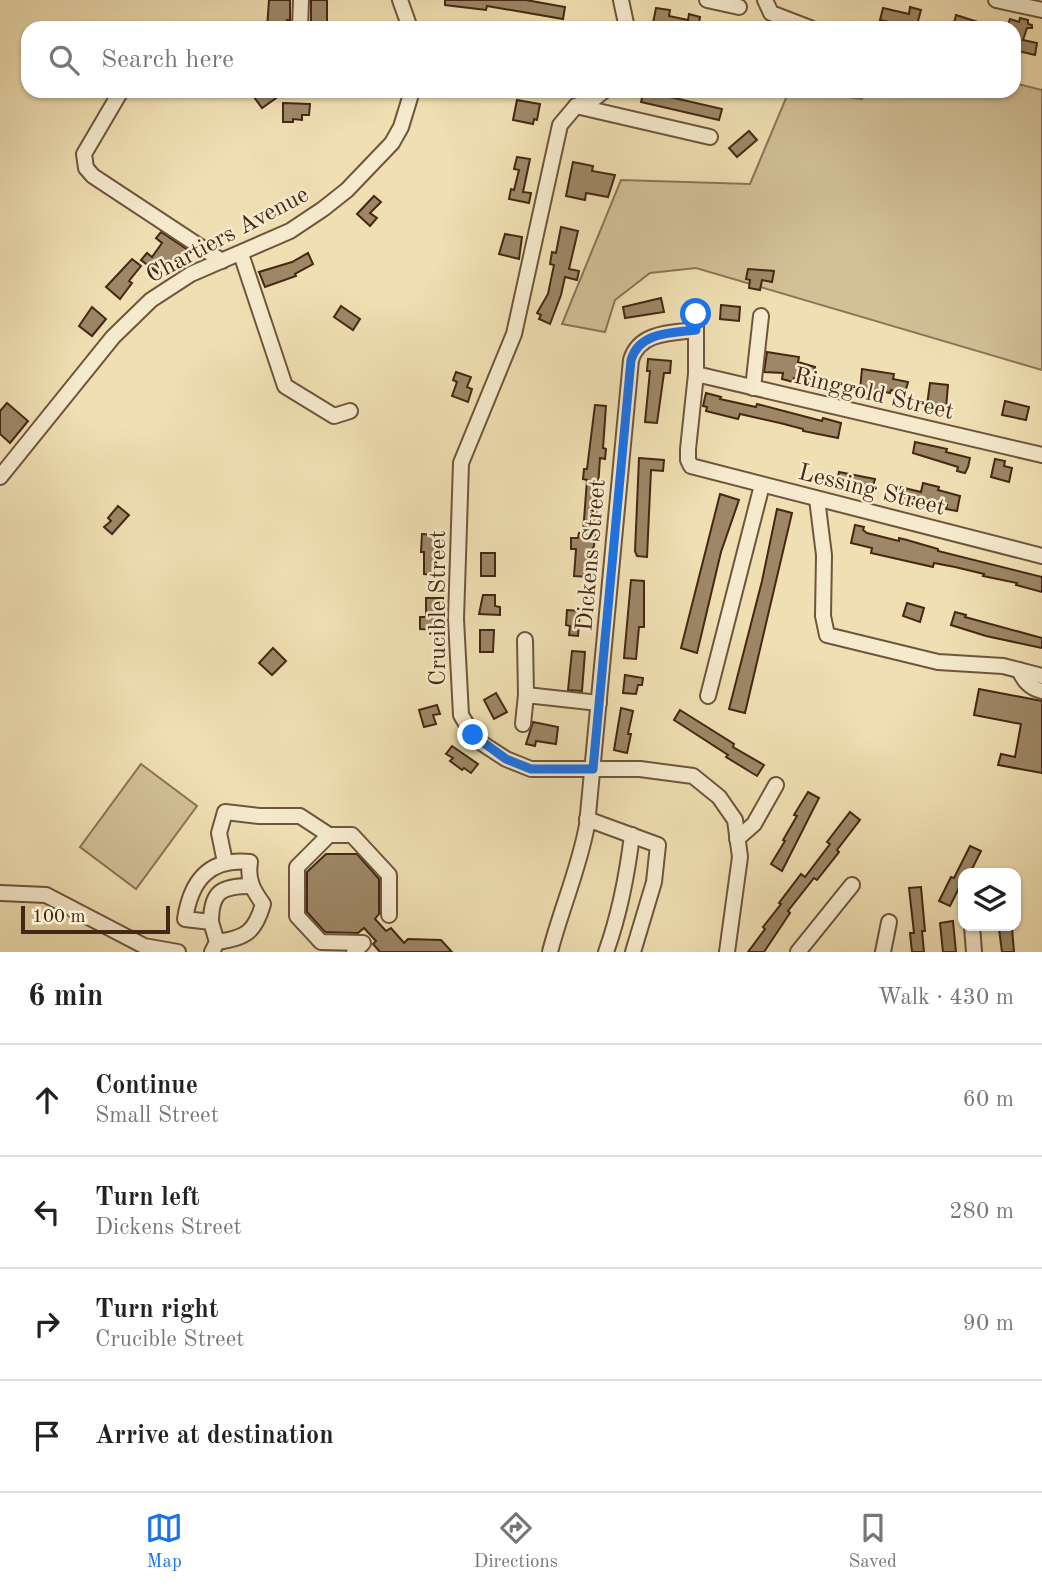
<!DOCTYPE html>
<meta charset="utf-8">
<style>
:root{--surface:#fff;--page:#f6f6f6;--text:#222;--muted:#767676;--line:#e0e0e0;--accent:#1a73e8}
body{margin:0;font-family:"Old Standard TT",serif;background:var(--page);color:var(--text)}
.controls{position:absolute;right:21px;bottom:21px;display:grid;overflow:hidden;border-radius:14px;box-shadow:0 2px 5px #0004}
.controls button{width:63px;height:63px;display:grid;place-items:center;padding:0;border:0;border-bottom:2px solid var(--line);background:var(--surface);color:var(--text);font:35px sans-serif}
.scale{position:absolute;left:21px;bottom:18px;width:149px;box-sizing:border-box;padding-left:7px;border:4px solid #452714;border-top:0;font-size:19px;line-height:24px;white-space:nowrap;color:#452714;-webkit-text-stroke:5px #f5eacd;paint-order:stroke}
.stop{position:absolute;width:21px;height:21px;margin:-16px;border:5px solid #1a73e8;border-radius:50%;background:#fff}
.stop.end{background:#1a73e8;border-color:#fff;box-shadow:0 2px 7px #0008}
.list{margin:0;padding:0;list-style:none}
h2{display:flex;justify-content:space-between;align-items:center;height:91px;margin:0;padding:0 28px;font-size:30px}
h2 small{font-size:23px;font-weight:400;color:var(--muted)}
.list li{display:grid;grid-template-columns:46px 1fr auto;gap:21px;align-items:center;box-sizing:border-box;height:112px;padding:0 28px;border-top:2px solid var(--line)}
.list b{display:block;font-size:26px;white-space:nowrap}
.list p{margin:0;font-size:23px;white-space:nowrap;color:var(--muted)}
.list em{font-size:23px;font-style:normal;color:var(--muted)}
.icon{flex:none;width:38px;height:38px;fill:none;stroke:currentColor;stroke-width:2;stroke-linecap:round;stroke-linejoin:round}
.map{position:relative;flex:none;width:1042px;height:952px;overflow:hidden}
.search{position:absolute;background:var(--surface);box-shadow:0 2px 5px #0004;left:21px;right:21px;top:21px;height:77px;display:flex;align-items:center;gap:18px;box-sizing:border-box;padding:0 24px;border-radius:21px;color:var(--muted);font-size:26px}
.sheet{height:539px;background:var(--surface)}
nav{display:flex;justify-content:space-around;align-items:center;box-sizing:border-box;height:98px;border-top:2px solid var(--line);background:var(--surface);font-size:19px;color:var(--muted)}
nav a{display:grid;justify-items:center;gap:4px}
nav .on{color:var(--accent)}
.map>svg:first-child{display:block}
.green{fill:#d2c097;stroke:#8c7456;stroke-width:2}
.building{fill:#9d8766;stroke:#452714;stroke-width:2}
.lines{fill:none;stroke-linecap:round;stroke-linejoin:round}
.minor-casing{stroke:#70553c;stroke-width:18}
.minor{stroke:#f5eacd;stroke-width:14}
.route{stroke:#1a73e8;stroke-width:9}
.labels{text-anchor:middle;stroke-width:5;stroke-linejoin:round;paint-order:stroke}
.street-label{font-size:24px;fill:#452714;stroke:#f5eacd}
</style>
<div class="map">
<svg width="1042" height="952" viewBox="0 0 1042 952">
<rect width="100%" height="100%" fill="#efdfb2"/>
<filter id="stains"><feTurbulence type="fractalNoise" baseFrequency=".00286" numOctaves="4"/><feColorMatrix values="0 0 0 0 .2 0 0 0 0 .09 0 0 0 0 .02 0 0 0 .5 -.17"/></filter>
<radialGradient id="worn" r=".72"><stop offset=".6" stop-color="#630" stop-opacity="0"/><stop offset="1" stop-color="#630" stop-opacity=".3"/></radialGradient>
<g class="green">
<polygon points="1014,83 1042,90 1042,370 696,268 650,273 615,300 605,332 562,324 621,180 750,184 789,91 811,91 862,99 863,91 1014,91"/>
<polygon points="141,764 197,806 136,889 80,847"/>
</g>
<g class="building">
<polygon points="269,0 290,0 290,20 287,20 287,28 267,28"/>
<rect x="311" y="0" width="16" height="28"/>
<polygon points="445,0 526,0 565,7 563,19 487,6 486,10 445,5"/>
<polygon points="910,7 921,10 916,28 880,20 883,8 909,14"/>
<polygon points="656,8 670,10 669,16 688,20 689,14 700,17 698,28 679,28 653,23"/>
<polygon points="956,15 987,25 986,28 953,28"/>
<polygon points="1020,18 1028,20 1028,24 1032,25 1032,28 1027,28 1023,40 1037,43 1035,55 1014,50 1014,28 1007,28 1010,19 1019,22"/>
<polygon points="262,91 286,91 262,108 254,97"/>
<polygon points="644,91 722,109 719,120 641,102"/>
<polygon points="517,100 540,104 537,120 534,119 533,124 513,120"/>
<polygon points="283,103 310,104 309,115 302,115 302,120 293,119 293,122 283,122"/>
<polygon points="749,131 757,140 737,157 729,148"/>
<polygon points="517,157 530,159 523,192 531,193 529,203 509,199 511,189 514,190 519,170 514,169"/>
<polygon points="573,162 593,166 592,171 615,175 608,197 586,193 585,200 566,196"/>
<polygon points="374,196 381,202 370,213 377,218 370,226 357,214"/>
<polygon points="561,227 578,231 569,269 579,271 577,280 565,277 561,295 550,324 539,319 541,315 537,313 548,294 554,265 550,264 552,252 556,253"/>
<polygon points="161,232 188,250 170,267 165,264 158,273 141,260 147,253 152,257 162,243 156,238"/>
<polygon points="505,234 522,237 519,259 499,254"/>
<polygon points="308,253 313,264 295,274 296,276 265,287 259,272 292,262"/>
<polygon points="132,259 141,266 129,281 132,283 120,299 106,287"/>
<polygon points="748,269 774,271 772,282 762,280 760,290 749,288 750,280 746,279"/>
<polygon points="661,298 664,312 625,318 623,307"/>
<polygon points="721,305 740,307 739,321 720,319"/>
<polygon points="341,306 360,319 353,330 334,317"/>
<polygon points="92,307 106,319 92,336 79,326"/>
<polygon points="767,352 799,357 798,362 815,367 811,382 794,378 793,382 782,379 783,373 764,372"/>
<polygon points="648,359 671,361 670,373 664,373 657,423 645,422 650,371 647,371"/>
<polygon points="862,369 894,374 893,379 908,382 905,393 891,390 890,393 872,389 871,392 860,390"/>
<polygon points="456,372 471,377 467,387 472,389 468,402 452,396 457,382 453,380"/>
<polygon points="930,383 948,385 946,408 927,405"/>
<polygon points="706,393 721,397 720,399 756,407 757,404 822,421 823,418 841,423 838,438 803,431 803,429 780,423 740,414 738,419 706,411 707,407 703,406"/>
<polygon points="1005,401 1029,407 1026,420 1002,415"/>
<polygon points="7,403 28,421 10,443 0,434 0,411"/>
<polygon points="595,405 606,406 603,448 606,449 605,459 600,458 594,546 587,560 589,561 588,577 574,576 576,549 571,549 571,538 578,538 579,533 583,533 587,480 583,479 584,469 587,469"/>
<polygon points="915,442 947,449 946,452 970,458 968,467 965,473 957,471 958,467 913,453"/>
<polygon points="639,458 664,460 663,471 651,470 647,557 637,556 635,551"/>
<polygon points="995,459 1005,461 1004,466 1012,468 1009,482 991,477"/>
<polygon points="839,472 875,479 871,492 837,482"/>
<polygon points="923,483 939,487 938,490 960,496 957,511 946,509 947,505 932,501 930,508 897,500 900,487 921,492"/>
<polygon points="720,494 739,500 721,552 697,653 681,648"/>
<polygon points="118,506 129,515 112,534 104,527 111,521 108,518"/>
<polygon points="777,509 792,513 745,713 729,709 762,581"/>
<polygon points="855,525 864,527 863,530 867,533 899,541 899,538 907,540 938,549 938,551 1042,577 1042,592 1016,585 1017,583 983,576 984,574 955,567 934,563 933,567 871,553 872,548 851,543"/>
<polygon points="422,534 434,535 436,575 424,574 424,552 421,552"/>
<rect x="481" y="553" width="14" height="23"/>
<polygon points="631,580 644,581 644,627 639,627 636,659 624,658"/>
<polygon points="483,595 495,595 495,606 500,607 500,615 479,614"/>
<polygon points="426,598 443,598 443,610 439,610 439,630 420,629 420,617 426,617"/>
<polygon points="907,603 924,608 920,622 903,616"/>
<polygon points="567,610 580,611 578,636 569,635 570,626 566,625"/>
<polygon points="955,612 966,615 965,617 1042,638 1042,648 986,636 951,625"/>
<polygon points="480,630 494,630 493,652 480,652"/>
<polygon points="273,648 286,661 272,675 259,663"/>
<polygon points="572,651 585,652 582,691 568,690"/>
<polygon points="625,675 643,678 642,685 638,685 636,694 623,693"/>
<polygon points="979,689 1042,701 1042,773 998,765 1001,754 1015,757 1021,724 974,715"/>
<polygon points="496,693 507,712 494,719 484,700"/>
<polygon points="437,705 440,714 433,715 436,724 424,727 419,710"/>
<polygon points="621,708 633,711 628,734 631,734 627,753 614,750"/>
<polygon points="680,710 734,744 733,747 764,765 757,776 726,757 728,755 674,720"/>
<polygon points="533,722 558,727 556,744 536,741 535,746 526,744"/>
<polygon points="452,746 478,764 471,773 464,768 462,770 450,761 453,758 446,754"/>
<polygon points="808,792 819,798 782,871 771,864 785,841 783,840 797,816 794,815"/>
<polygon points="850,812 860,820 837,850 839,852 817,880 814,878 788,911 790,913 764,952 748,952 765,929 763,927 781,904 779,903 801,874 805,877 830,844 827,842"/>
<polygon points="970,846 981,851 970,873 963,873 963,880 950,906 939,901 951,877 954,878"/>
<polygon points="326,854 357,854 379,879 379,914 375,919 386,931 391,928 404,943 408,939 441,940 452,952 380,952 373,944 376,941 364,928 358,933 325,932 307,912 307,872"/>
<polygon points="921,887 925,931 922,931 924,952 912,952 910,933 914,933 909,888"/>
<polygon points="953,921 956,952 943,952 940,923"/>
<polygon points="1012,928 1014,952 1002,952 999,929"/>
</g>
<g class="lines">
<defs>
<g id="minor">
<polyline points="400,0 410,28"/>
<polyline points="621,0 627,28"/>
<polyline points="707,0 739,7"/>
<polyline points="765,0 771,13 810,28"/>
<polyline points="996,0 1042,10"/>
<polyline points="300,28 301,0"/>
<polyline points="121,91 84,154 86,168 93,176 222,261"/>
<polyline points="604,91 595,98 576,106 560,125 514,334 461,463 456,619 461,715 473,735 483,744 506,759 531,769 640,769 693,776 719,797 735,820 740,857 727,952"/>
<polyline points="576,106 710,137"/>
<polyline points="241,254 285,386 334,416 350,411"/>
<polyline points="696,314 696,374 688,449 688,460 691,466 1042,556"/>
<polyline points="696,374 1042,455"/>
<polyline points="753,388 761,316"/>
<polyline points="0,477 113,337 151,300 191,274 290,231 323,209 347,190 392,143 401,127 412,91"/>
<polyline points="817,499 824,555 823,616 827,635 938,662 1003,666 1042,676"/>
<polyline points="525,640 526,695"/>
<path d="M1019 670C1024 681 1030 688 1042 691"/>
<polyline points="708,696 762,485"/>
<polyline points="523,724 526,695 599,703"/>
<polyline points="587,819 658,845 654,882 633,952"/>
<polyline points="737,839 754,824 776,785"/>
<polyline points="225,862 219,833 225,812 259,816 300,816 329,835"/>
<polyline points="0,893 46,895 144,946 178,952"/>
<path d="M211 922C211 891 222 886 251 886"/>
<polyline points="972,926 974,952"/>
<path d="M212 952 217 942 211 922 185 919C191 880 209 858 250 862 247 880 253 890 263 904 255 932 246 938 217 942"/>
<polyline points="354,952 363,943 321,942 297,916 297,867 329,835 352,835 389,875 389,915"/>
<path d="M550 952C561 909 579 869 587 825L631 360C639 332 671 333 696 330"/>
<path d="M606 952C620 913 627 876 632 835"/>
<polyline points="798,952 852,885"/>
<polyline points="883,952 889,922"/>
</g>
</defs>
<use href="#minor" class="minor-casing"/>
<use href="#minor" class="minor"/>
</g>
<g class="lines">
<path class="route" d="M473 735 506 759 531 769H593L631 360C639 332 671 333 696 330V314"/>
</g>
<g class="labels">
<g class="street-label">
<text transform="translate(227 234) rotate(-28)" y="8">Chartiers Avenue</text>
<text transform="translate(874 393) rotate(13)" y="8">Ringgold Street</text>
<text transform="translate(872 489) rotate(14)" y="8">Lessing Street</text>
<text transform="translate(590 555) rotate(-85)" y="8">Dickens Street</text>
<text transform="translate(437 608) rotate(-90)" y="8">Crucible Street</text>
</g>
</g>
<rect width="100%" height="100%" filter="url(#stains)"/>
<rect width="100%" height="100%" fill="url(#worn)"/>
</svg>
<div class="controls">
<button><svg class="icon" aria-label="layers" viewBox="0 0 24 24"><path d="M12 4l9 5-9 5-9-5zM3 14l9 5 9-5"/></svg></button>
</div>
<div class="scale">100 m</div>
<div class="stop" style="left:696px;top:314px"></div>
<div class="stop end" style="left:473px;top:735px"></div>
<div class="search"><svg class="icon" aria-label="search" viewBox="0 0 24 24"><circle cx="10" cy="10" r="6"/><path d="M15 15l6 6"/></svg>Search here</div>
</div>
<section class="sheet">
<h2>6 min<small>Walk · 430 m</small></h2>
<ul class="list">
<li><svg class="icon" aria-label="ahead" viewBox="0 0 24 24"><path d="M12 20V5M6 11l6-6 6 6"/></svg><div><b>Continue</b><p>Small Street</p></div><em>60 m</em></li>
<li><svg class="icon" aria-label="left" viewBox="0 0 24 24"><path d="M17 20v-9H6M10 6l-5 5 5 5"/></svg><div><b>Turn left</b><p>Dickens Street</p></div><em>280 m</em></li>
<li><svg class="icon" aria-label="right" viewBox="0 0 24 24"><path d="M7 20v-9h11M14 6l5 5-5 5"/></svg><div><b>Turn right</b><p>Crucible Street</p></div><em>90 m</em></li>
<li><svg class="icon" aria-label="arrive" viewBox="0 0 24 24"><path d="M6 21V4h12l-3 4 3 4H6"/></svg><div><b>Arrive at destination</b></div></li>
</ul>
</section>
<nav>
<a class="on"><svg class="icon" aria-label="map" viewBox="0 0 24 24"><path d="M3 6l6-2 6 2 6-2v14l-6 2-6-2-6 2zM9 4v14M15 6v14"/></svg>Map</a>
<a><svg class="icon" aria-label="directions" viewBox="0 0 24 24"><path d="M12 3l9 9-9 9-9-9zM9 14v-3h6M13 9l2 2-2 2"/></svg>Directions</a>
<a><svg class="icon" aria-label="saved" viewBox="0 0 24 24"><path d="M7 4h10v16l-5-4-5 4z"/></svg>Saved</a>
</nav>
